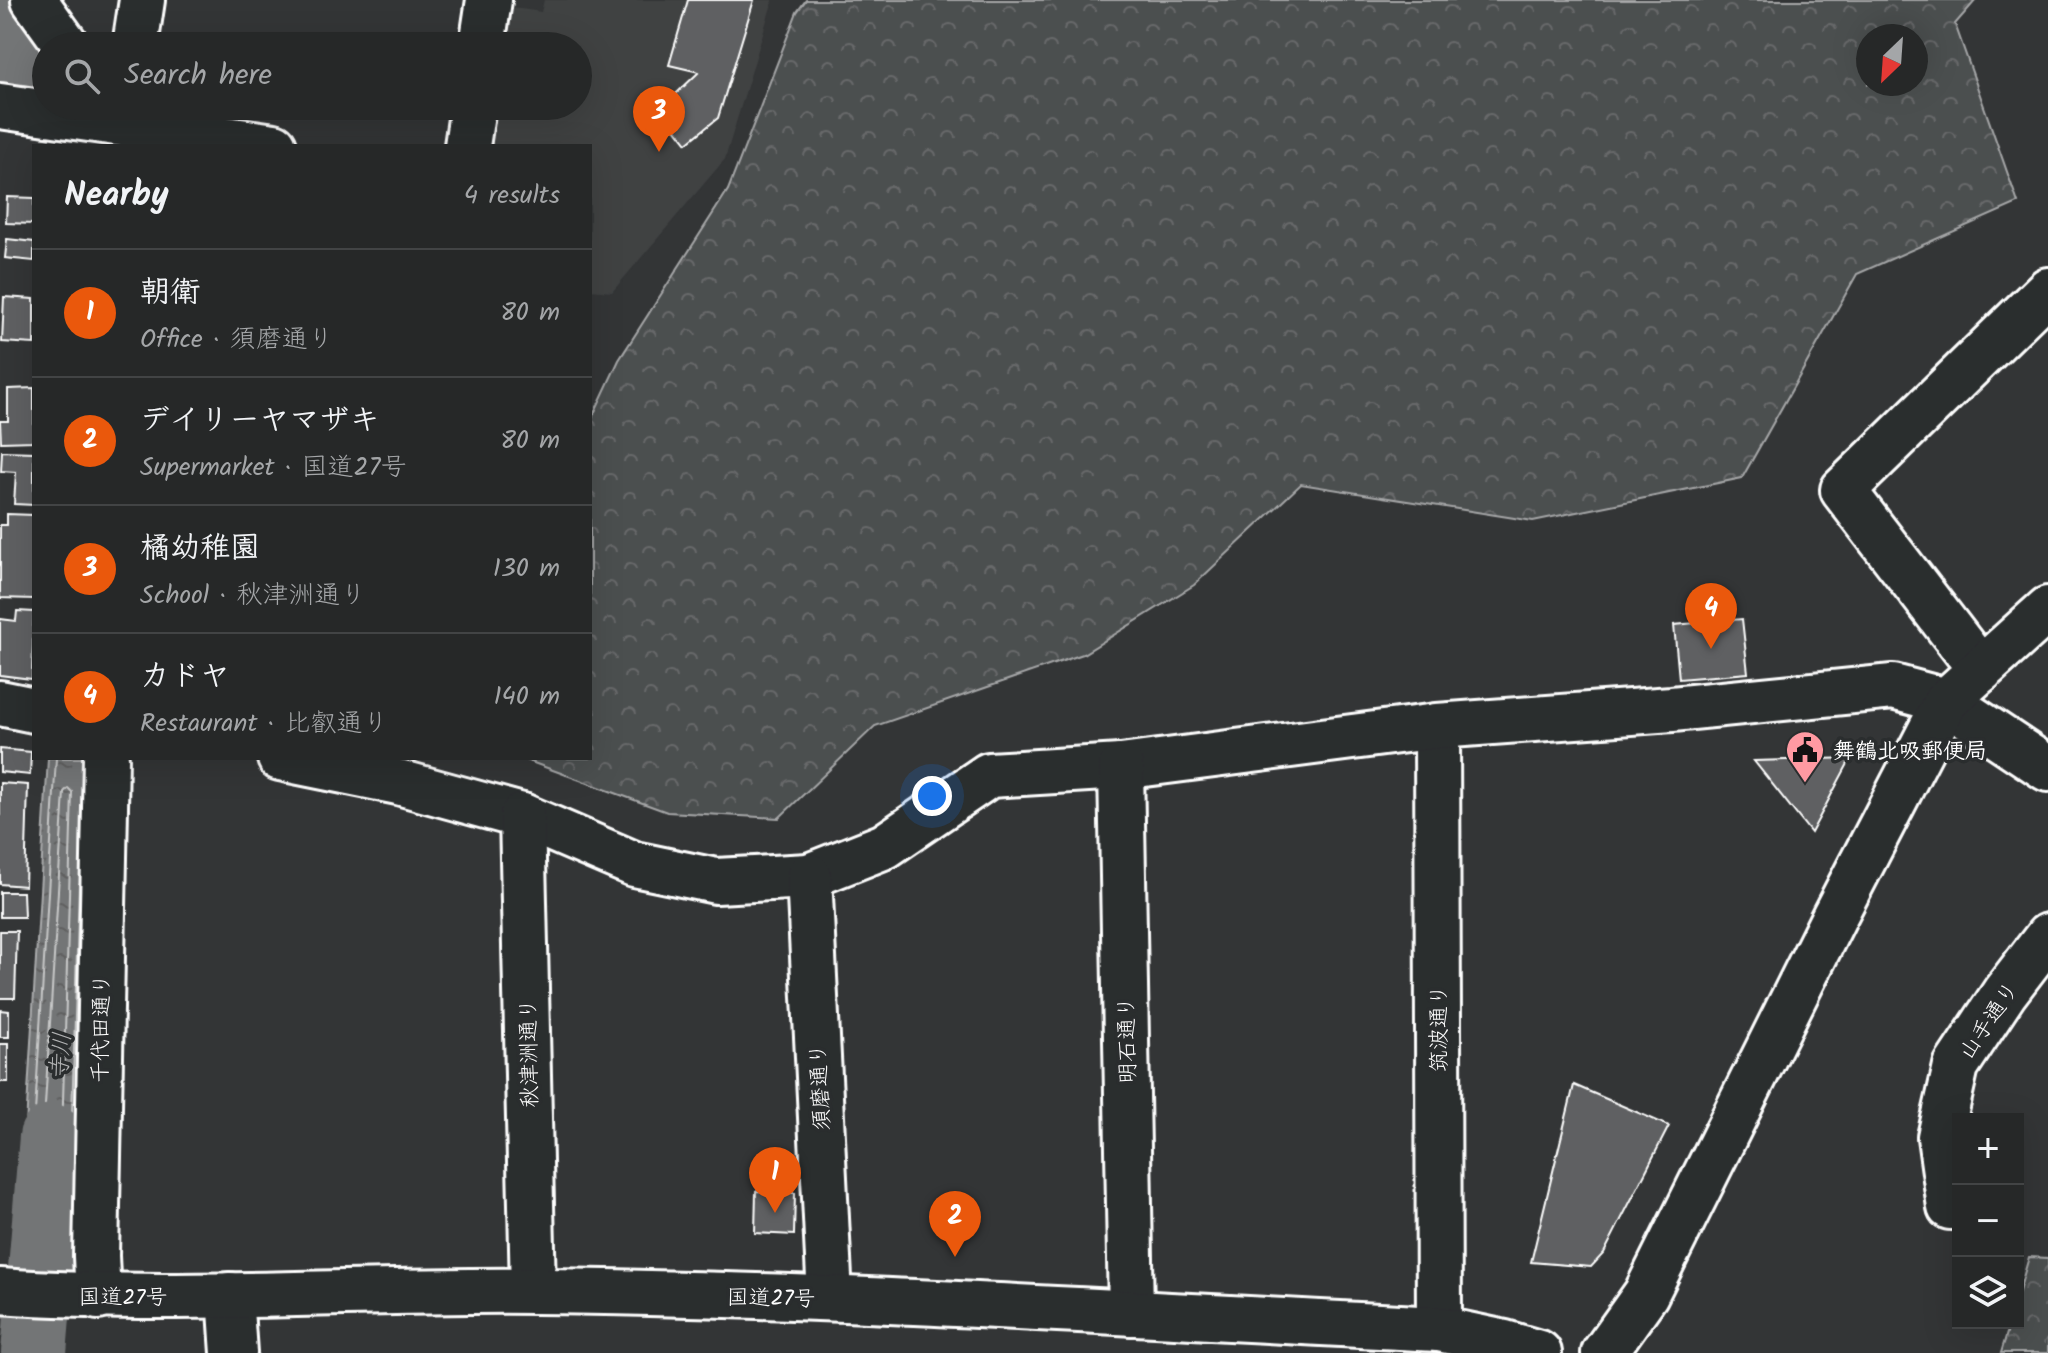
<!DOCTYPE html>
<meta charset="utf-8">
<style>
:root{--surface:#262828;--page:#2e3030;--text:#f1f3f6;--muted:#a4a6a8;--line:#424445;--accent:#ea580c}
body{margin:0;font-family:Kalam,"Klee One",sans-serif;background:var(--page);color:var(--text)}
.controls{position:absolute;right:24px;bottom:24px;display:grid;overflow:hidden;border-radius:0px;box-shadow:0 8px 32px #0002}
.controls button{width:72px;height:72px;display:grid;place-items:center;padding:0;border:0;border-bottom:2px solid var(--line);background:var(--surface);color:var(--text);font:40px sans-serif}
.compass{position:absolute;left:1856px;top:24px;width:72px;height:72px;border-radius:50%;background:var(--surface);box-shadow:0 8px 32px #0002;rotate:205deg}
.you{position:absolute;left:932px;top:796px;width:28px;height:28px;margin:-20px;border:6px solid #fff;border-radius:50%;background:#1a73e8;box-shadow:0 0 0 12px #1a73e833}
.badge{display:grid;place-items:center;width:52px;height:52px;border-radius:50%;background:var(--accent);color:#fff;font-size:26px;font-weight:700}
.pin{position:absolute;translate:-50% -66px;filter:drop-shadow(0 2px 4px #0008)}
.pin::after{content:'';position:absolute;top:42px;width:28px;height:24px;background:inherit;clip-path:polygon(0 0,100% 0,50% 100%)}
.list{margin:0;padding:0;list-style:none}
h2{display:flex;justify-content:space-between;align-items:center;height:104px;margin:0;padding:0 32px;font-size:34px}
h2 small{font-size:26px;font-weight:400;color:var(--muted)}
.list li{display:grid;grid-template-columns:52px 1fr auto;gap:24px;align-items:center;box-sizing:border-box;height:128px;padding:0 32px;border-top:2px solid var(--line)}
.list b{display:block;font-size:30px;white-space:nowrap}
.list p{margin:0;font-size:26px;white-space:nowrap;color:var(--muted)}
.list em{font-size:26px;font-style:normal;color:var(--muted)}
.icon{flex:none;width:44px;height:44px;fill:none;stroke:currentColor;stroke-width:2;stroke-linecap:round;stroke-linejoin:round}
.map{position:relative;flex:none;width:2048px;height:1353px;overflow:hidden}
.search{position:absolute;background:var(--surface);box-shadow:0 8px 32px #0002;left:32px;top:32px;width:560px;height:88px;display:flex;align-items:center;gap:20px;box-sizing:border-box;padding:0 28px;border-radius:44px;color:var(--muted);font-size:30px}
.panel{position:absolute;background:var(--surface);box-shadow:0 8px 32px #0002;left:32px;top:144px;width:560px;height:616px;border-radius:0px}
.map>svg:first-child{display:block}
.built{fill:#404243}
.forest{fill:url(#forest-crowns);stroke:#a6a7a8;stroke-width:2;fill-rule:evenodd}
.water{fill:url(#water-ripples);stroke:#abacad;stroke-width:2}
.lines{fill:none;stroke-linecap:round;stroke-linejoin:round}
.shore{stroke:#c7c8c8;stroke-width:2}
.river{stroke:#737576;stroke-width:66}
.building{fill:#5f6162;stroke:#fff;stroke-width:2}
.minor-casing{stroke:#fff;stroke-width:50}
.highway-casing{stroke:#fff;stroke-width:50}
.minor{stroke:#2a2d2e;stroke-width:44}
.highway{stroke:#2a2d2e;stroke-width:44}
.labels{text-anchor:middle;stroke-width:7;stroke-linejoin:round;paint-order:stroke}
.poi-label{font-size:22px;font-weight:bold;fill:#fff;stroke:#2a2d2e;text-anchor:start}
.street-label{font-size:22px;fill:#fff;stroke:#2a2d2e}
.water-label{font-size:24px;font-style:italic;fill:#b2b3b4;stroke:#2a2d2e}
</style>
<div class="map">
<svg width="2048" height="1353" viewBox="0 0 2048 1353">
<defs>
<pattern id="forest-crowns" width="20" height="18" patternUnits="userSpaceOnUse" patternTransform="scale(2)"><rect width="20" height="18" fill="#4c4f50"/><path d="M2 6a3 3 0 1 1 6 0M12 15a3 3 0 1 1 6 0" fill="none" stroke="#67696a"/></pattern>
<pattern id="water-ripples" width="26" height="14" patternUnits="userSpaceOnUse" patternTransform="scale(2)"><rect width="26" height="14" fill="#737576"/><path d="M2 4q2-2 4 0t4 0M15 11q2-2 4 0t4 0" fill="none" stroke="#606061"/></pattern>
</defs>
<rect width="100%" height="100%" fill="#333536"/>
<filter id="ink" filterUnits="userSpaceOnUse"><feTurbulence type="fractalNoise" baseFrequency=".0125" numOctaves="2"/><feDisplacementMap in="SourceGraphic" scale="16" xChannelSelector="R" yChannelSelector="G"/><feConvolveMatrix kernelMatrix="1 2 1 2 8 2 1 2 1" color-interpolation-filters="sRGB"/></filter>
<g filter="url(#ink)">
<polygon class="built" points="544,0 773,0 725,159 612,292 590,290 590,146 477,146 483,106 578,106 578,46 493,46 499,6 541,12"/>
<g class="forest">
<path d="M806 0H1976L1955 24 2018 203 1857 274 1742 478 1533 521 1301 484 1194 585 1083 654 875 726 779 818 667 812 520 758H590V422L619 360 728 190 797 12ZM1868 36H1916V84H1868Z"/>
<polygon points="2029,1257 2048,1258 2048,1353 2001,1353 2010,1323 2018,1323 2018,1295"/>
</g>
<polygon class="water" points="48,758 91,758 77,1227 20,1226"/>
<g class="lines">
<g class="shore">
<polyline points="56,758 29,1214 32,1218 66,1219 69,1215 79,884"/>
<polygon points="68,788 72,792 60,1205 56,1209 43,1208 39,1204 64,792"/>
</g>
<g class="river">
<polyline points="0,27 27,66 46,105"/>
<polyline points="34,1353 52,1137"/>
</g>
</g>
<g class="building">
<polygon points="688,0 754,0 718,118 687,143 660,109 699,72 669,65"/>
<polygon points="7,197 34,198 34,224 6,223"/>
<polygon points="7,239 34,242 34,261 5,258"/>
<polygon points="4,297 34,299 34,344 2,342"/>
<polygon points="34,388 34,441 1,442 0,421 8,421 8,389"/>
<polygon points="2,451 34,452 34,505 14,504 16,472 1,471"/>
<polygon points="7,514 34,515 34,599 0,598 0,525 7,525"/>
<polygon points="17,611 34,612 32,679 0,675 0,619 16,621"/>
<polygon points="1742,619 1748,673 1679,679 1674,625"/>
<polygon points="0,749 31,752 30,775 0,772"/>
<polygon points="1851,758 1811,833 1754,761"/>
<polygon points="0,783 28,785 25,886 0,884"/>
<polygon points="0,892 23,892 24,917 0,917"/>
<polygon points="0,931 17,931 15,998 0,998"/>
<polygon points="0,1010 9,1011 9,1037 0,1037"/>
<rect x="0" y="1044" width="8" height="38"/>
<polygon points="1574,1085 1669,1126 1604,1253 1591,1267 1531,1262"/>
<polygon points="756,1191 795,1193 794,1235 755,1233"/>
</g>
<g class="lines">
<defs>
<g id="minor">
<polyline points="34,0 67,46"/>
<polyline points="135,46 142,0"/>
<polyline points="482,46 489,0"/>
<polyline points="0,106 274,146"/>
<polyline points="467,146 473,106"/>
<polyline points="1981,670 1843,490 2048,290"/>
<polyline points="0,703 34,710"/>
<polyline points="1437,726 1439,1329"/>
<polyline points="280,758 398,782 522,816 634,864 716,881 809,876 885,846 989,775 1121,767 1437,726 1672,709 1893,687 1946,701 2048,769"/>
<polyline points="1121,767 1131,1313"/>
<polyline points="522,816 533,1291"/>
<polyline points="809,876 830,1298"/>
<polyline points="1950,1207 1940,1137 1956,1066 2005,992 2048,936"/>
<polyline points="230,1295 234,1353"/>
<polyline points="98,1297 96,1256 106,758"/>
<polyline points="1604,1353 1646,1294 1834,917 1946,701 2048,609"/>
</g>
<path id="highway" d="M0 1291C178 1303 357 1289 535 1291 837 1294 1138 1314 1439 1329L1505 1343 1539 1353"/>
</defs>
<use href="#minor" class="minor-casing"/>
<use href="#highway" class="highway-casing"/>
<use href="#minor" class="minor"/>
<use href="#highway" class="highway"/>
</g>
</g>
<defs>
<symbol id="civic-pin" viewBox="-11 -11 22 30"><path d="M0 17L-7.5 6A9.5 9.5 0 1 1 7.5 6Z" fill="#ff9aa2" stroke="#2a2d2e"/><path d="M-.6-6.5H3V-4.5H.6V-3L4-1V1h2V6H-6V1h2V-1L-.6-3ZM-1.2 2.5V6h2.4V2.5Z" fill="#111"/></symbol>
</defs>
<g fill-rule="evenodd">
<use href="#civic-pin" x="1783" y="728" width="44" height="60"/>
</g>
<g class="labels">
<g class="poi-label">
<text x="1833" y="758">舞鶴北吸郵便局</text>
</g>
<g class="street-label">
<text transform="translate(1988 1020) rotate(-56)" y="8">山手通り</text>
<text transform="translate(100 1028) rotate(-89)" y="8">千代田通り</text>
<text transform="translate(1438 1028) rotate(-90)" y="8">筑波通り</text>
<text transform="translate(1126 1040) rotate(-91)" y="8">明石通り</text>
<text transform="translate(528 1053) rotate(-91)" y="8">秋津洲通り</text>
<text transform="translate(819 1087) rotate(-93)" y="8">須磨通り</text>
<text x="123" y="1304">国道27号</text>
<text transform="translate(771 1297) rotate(1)" y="8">国道27号</text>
</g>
<g class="water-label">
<text transform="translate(60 1056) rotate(-85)" y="8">寺川</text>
</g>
</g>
</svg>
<div class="controls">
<button>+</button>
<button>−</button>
<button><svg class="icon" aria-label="layers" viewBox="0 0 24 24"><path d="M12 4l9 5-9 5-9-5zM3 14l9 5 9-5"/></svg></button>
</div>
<svg class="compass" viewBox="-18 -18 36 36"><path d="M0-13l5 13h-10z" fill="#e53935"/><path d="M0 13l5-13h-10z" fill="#a4a6a8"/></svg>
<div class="you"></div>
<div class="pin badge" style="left:775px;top:1213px">1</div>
<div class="pin badge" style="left:955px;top:1257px">2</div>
<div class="pin badge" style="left:659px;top:152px">3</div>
<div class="pin badge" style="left:1711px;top:649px">4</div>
<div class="search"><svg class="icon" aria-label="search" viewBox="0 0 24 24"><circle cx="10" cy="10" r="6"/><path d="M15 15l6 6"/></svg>Search here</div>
<section class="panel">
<h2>Nearby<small>4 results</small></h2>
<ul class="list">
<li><span class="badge">1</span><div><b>朝衛</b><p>Office · 須磨通り</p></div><em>80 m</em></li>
<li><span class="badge">2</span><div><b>デイリーヤマザキ</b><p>Supermarket · 国道27号</p></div><em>80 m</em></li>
<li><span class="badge">3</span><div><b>橘幼稚園</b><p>School · 秋津洲通り</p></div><em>130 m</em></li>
<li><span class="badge">4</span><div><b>カドヤ</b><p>Restaurant · 比叡通り</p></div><em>140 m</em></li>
</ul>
</section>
</div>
